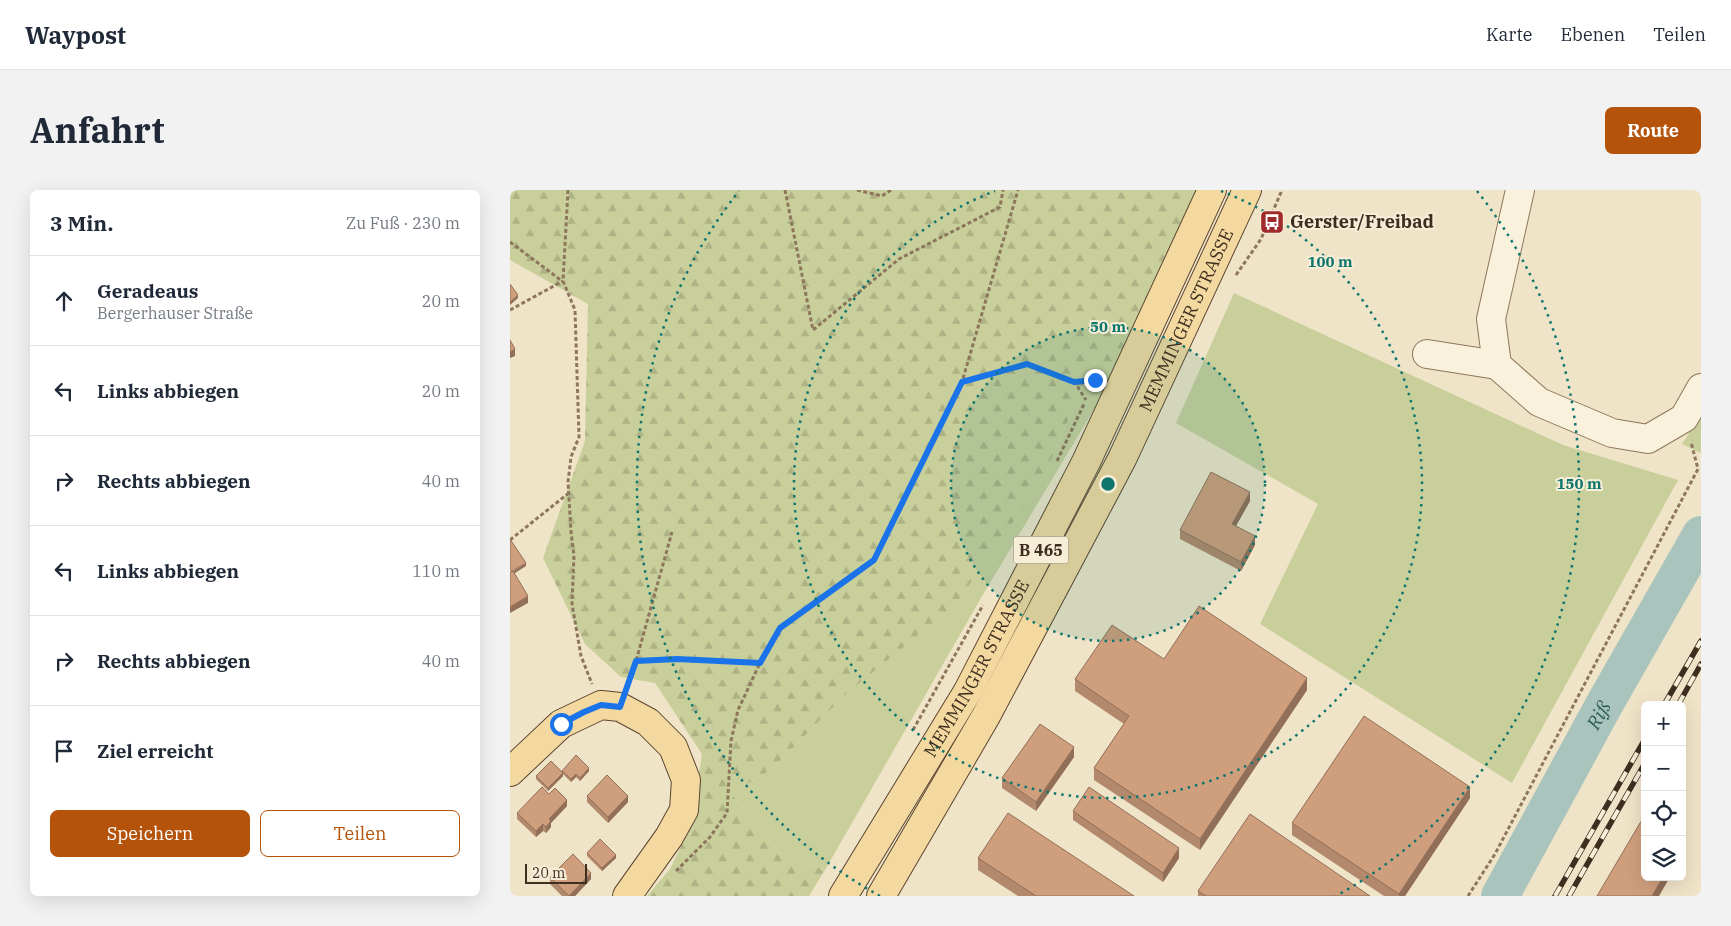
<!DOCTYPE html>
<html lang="de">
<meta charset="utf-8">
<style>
:root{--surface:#fff;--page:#f2f2f3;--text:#1f2937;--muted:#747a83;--line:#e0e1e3;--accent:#b45309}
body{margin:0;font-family:"IBM Plex Serif",serif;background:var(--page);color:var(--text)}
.controls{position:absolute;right:15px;bottom:15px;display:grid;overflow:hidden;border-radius:8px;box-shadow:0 5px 20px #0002}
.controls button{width:45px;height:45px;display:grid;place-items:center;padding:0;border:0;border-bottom:1px solid var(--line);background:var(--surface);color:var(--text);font:25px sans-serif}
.scale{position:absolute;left:15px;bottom:12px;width:62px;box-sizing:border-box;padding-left:5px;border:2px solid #3d2e20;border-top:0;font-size:14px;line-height:18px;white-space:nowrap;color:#3d2e20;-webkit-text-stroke:4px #f7eed8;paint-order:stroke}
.stop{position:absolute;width:15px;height:15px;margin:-11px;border:4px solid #1a73e8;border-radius:50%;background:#fff}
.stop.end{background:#1a73e8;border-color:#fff;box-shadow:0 1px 5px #0008}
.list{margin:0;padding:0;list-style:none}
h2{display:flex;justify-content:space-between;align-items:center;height:65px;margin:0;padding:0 20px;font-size:21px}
h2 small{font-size:16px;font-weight:400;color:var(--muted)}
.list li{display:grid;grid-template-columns:32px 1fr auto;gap:15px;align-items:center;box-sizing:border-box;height:90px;padding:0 20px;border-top:1px solid var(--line)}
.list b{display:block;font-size:19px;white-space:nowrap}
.list p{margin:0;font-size:16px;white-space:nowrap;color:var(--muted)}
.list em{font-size:16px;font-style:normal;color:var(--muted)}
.actions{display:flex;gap:10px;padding:15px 20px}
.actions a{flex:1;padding:11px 0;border:1px solid var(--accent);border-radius:8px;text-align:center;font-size:18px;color:var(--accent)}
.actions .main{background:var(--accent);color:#fff}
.icon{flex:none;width:28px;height:28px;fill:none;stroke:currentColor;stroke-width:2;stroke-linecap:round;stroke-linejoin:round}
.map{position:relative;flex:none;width:1191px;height:706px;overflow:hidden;border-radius:8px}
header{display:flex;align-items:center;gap:30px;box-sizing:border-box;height:70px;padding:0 25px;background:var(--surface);border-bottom:1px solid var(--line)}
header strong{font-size:24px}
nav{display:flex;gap:28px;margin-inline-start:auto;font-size:18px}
.intro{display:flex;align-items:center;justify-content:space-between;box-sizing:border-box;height:120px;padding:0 30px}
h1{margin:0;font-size:35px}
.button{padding:12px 22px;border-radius:8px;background:var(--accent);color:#fff;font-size:18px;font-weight:700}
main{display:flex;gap:30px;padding:0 30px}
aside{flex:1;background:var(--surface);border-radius:8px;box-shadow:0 5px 20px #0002}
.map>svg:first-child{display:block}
.green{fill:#c9cf9b}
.forest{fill:url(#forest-firs)}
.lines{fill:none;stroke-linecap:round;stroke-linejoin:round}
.river{stroke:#a9c4bc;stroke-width:38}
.minor-casing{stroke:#8d765c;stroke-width:30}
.major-casing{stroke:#5b4430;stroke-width:30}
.path{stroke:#8d765c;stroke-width:3;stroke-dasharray:4 2.5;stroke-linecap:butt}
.minor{stroke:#faf1dc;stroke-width:28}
.major{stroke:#f3d9a0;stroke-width:28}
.rail-casing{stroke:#3d2e20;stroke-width:5.5}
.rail{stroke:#f7eed8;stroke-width:4;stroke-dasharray:11;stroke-linecap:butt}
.wall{fill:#b2896c}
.shaded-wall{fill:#916f58}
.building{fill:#cf9f7d;stroke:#916f58}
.route{stroke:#1a73e8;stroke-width:6}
.ring{fill:none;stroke:#0f766e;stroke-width:2.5;stroke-dasharray:2.5 5}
.labels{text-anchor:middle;stroke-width:4;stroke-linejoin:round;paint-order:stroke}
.shield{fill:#f7eed8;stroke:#756857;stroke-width:1}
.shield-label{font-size:16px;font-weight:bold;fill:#3d2e20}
.poi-label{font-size:18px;font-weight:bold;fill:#3d2e20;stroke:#f7eed8;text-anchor:start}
.street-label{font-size:18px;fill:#3d2e20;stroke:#f7eed8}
.water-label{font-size:19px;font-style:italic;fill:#2f5d5a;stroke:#f7eed8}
.centre{fill:#0f766e;stroke:#f7eed8;stroke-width:2.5}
.ring-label{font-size:15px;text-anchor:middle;font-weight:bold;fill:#0f766e;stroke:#f7eed8;stroke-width:4;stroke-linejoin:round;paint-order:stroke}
</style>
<header>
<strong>Waypost</strong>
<nav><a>Karte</a><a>Ebenen</a><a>Teilen</a></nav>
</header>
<div class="intro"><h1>Anfahrt</h1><a class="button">Route</a></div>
<main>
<aside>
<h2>3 Min.<small>Zu Fuß · 230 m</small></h2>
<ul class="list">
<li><svg class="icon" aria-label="ahead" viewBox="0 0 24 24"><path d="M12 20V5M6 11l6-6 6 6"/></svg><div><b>Geradeaus</b><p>Bergerhauser Straße</p></div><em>20 m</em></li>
<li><svg class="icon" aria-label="left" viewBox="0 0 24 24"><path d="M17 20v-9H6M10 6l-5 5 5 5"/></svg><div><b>Links abbiegen</b></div><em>20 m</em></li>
<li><svg class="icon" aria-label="right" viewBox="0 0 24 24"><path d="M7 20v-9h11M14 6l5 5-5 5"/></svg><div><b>Rechts abbiegen</b></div><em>40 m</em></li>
<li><svg class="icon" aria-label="left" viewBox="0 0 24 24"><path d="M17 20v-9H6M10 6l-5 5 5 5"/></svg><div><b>Links abbiegen</b></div><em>110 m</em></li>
<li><svg class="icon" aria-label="right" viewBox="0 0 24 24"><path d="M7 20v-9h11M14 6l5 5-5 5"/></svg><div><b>Rechts abbiegen</b></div><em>40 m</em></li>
<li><svg class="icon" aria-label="arrive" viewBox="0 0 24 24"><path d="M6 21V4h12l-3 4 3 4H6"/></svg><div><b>Ziel erreicht</b></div></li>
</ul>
<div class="actions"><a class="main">Speichern</a><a>Teilen</a></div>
</aside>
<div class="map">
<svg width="1191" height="706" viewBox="0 0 1191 706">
<defs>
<pattern id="forest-firs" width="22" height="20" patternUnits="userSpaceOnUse" patternTransform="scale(1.25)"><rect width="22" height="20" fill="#c9cf9b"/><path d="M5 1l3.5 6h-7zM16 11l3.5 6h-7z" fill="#aeb285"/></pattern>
</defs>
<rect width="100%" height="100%" fill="#f0e4c8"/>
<g class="green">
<polygon points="724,103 1053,255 1168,290 1002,593 750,434 808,314 666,233"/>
<polygon points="583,172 595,201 471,408 315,680 270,663 221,603 261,580 337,503 533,289"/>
<polygon points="1191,225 1191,263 1172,254"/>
</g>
<polygon class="forest" points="0,0 693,0 595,201 583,172 533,289 445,415 337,503 261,580 221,603 270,663 315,680 299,706 137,706 160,679 180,638 192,564 145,493 111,487 75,454 33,368 75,251 78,114 0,70"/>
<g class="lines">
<path class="river" id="s1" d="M990 706 1094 515 1191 345"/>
<defs>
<g id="minor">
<polyline points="1010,0 981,129 987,175 1029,212 1102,243 1138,249 1174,228 1191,198"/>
<polyline points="917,164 987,175"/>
</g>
<g id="major">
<polyline points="0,582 51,534 91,515 110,517 138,532 163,557 176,590 174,620 159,647 117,706"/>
<path id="s2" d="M333 706 458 501 576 272 702 0"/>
<path id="s3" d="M371 706 476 526 612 269 737 0"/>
</g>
</defs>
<use href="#minor" class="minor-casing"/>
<use href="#major" class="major-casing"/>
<g class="path">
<polyline points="58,0 53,91 65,120 69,247 61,267 58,292 61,342 64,365 62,414 71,466 82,494"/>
<polyline points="275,0 303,140 389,69 490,17 493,0"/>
<polyline points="347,0 372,6 381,0"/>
<polyline points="0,52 52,91"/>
<polyline points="726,85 751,49 772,0"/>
<polyline points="0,120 53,91"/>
<polyline points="564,191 576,210"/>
<polyline points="452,192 517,174 564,191 585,190"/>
<polyline points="547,271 574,214"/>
<polyline points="0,350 60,302"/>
<polyline points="126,471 167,469 250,473"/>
<polyline points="118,495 126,471 162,342"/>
<polyline points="403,540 473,415"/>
<polyline points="166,681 200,647 217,623 221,551 228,520 250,473 270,438 363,370 452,192 508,0"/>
<polyline points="958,706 985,664 1188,279 1181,252"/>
</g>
<use href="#minor" class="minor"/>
<use href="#major" class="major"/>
<defs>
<g id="rail">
<polyline points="1154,515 1191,451"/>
<polyline points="1168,515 1191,474"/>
<polyline points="1045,706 1135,549"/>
<polyline points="1059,706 1135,573"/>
</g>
</defs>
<use href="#rail" class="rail-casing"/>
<use href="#rail" class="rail"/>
</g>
<g class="wall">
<polygon points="740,311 726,336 745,355 731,381 670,349 670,340"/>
<polygon points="654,469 797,500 690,660 584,590 584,578 614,534 565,501 565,489"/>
<polygon points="564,567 526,621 492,598 492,588"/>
<polygon points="52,581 79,581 70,591 66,587 61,592 53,584 53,586 38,601 26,589 26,586 52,582"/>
<polygon points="39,604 57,616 41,633 41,637 36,643 33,641 26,647 7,629 7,623"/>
<polygon points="77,606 118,612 98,633 77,612"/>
<polygon points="960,608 895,706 874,706 782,645 782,633"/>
<polygon points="563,621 669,668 653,692 563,630"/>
<polygon points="77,663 106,668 92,681 77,666"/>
<polygon points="468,668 624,706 508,706 468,680"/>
<polygon points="40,687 81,689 65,706 52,706 40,694"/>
<polygon points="688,701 860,706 688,706"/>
</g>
<g class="shaded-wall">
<polygon points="8,105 8,108 0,115 0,112"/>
<polygon points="5,159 5,166 0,168 0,162"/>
<polygon points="740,302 740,311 722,343 722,334"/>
<polygon points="745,346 745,355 731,381 731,372"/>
<polygon points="16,373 16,376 2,385 2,382"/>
<polygon points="18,406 18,413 0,423 0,417"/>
<polygon points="797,488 797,500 690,660 690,649"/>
<polygon points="564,557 564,567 526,621 526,612"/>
<polygon points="79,578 79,581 70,591 70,588"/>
<polygon points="53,583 53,586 38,601 38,598"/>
<polygon points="66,584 66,587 61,592 61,589"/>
<polygon points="960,597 960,608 895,706 889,706 889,704"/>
<polygon points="118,606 118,612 98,633 98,627"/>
<polygon points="57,610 57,616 41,633 41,637 36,643 36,637 39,629"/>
<polygon points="33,634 33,641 26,647 26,641"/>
<polygon points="1174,651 1174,663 1172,666 1172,654"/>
<polygon points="669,658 669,668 653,692 653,683"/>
<polygon points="106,665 106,668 92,681 92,678"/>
<polygon points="81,683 81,689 65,706 59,706"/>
<polygon points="1153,687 1160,687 1149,706 1142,706"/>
</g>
<g class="building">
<polygon points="0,94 8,105 0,112"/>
<polygon points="0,150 5,159 0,162"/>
<polygon points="701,282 740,302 722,334 745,346 731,372 670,340"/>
<polygon points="0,349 16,373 2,381 0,379"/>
<polygon points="3,381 18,406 0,417 0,382"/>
<polygon points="689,416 797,488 690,649 584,578 619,526 565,489 602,435 654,469"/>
<polygon points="854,526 960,597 889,704 782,633"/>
<polygon points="530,534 564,557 526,612 492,588"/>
<polygon points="66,565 79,578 70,588 66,584 61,589 52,581"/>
<polygon points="41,571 53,583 38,598 26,586"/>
<polygon points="97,585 118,606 98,627 77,606"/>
<polygon points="32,597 39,604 45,598 57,610 39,629 41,631 36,637 33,634 26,641 7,623"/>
<polygon points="579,597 669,658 653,683 563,621"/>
<polygon points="498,623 624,706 526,706 468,668"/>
<polygon points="740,624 860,706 696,706 688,701"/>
<polygon points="1133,628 1135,629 1135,687 1153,687 1142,706 1087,706"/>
<polygon points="90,649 106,665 92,678 77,663"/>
<polygon points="63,664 81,683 59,706 40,687"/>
</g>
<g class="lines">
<polyline class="route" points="51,534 74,522 91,515 110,517 126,471 167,469 250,473 270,438 364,370 452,192 517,174 564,192 585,190"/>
</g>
<circle cx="598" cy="294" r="157" fill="#0f766e" fill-opacity=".12"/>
<g class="ring">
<circle cx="598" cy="294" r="157"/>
<path d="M711 1A314 314 0 1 1 485 1"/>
<path d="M370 706A471 471 0 0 1 229 1M967 1A471 471 0 0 1 826 706"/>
</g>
<defs>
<symbol id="bus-square" viewBox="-11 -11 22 22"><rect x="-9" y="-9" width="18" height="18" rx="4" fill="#9e2a2b" stroke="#f7eed8"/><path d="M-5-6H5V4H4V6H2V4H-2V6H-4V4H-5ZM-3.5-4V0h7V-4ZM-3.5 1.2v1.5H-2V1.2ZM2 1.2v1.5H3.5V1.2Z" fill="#fff"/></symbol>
</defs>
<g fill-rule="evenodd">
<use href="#bus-square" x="748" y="18" width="28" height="28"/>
</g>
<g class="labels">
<rect class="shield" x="503.5" y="346.5" width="55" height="27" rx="4"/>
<g class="shield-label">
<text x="531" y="366">B 465</text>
</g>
<g class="poi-label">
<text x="780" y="38">Gerster/Freibad</text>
</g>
<g class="street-label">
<text dy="6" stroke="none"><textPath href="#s3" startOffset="652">MEMMINGER STRASSE</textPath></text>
<text dy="6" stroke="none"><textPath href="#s2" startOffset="264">MEMMINGER STRASSE</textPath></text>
</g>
<g class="water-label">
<text dy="7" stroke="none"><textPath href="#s1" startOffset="206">Riß</textPath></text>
</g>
</g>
<circle cx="598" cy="294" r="8" class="centre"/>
<g class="ring-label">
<text x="820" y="77">100 m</text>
<text x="598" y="142">50 m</text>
<text x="1069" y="299">150 m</text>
</g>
</svg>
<div class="controls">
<button>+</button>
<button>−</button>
<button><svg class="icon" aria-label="locate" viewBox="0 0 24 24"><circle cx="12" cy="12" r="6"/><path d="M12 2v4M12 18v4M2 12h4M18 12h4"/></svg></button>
<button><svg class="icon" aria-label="layers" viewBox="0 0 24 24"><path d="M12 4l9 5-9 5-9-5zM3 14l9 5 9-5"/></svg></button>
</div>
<div class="scale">20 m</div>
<div class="stop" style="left:51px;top:534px"></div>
<div class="stop end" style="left:585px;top:190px"></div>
</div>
</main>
